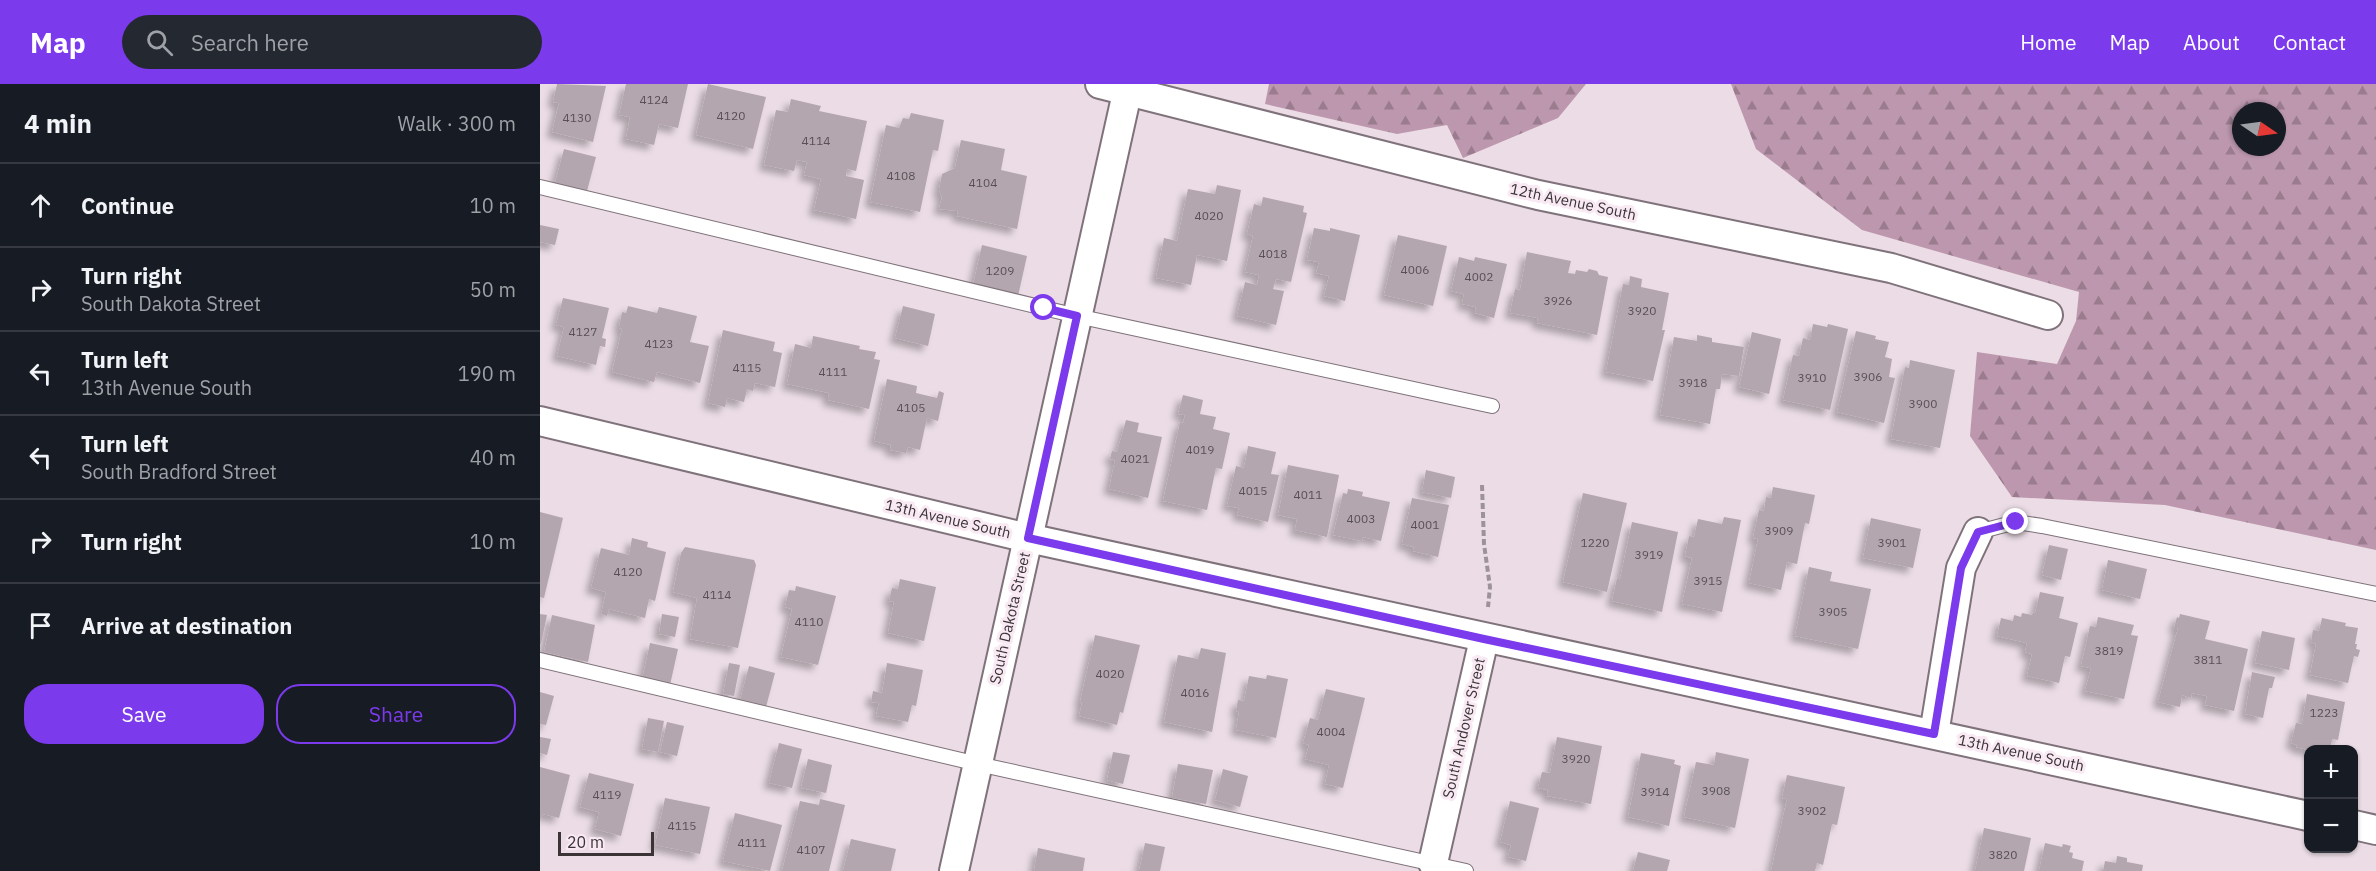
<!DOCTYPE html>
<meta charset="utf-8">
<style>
:root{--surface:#171b24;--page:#242831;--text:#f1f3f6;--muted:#9ea1a6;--line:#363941;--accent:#7c3aed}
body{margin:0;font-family:"IBM Plex Sans",sans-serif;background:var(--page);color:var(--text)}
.controls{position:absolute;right:18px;bottom:18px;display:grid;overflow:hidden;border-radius:12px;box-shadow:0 2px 4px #0004}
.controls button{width:54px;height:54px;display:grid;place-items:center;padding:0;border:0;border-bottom:2px solid var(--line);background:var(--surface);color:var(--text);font:30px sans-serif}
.compass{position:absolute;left:1692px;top:18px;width:54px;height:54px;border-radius:50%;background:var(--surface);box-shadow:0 2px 4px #0004;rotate:103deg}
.scale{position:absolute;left:18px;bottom:15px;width:96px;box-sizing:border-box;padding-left:6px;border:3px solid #3a3437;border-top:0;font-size:16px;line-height:21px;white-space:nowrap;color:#3a3437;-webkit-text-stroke:4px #f9e9f2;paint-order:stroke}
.stop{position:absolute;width:18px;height:18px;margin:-14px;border:4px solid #7c3aed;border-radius:50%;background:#fff}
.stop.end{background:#7c3aed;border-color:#fff;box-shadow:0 2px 6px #0008}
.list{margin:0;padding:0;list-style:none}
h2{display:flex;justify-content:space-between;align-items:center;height:78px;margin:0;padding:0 24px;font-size:26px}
h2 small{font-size:20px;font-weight:400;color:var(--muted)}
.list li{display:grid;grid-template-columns:39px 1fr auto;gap:18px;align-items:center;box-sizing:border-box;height:84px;padding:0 24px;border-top:2px solid var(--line)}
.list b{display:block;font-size:22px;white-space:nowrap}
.list p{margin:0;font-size:20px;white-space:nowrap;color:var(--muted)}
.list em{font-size:20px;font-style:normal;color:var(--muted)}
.actions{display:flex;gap:12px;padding:18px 24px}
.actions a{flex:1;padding:14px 0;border:2px solid var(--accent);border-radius:24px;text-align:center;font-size:21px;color:var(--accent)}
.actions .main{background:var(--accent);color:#fff}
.icon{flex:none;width:33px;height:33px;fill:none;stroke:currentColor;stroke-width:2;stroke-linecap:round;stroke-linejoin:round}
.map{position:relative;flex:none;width:1836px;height:787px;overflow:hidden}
header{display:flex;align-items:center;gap:36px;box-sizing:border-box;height:84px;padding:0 30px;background:var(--accent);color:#fff}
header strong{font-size:28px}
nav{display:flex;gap:33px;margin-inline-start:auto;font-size:21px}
.search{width:420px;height:54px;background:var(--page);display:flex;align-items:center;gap:15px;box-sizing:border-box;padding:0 21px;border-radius:33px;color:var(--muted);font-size:22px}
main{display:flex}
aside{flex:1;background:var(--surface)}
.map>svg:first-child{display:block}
.forest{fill:url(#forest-firs);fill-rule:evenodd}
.building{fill:#b4a6ae;filter:url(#shadow)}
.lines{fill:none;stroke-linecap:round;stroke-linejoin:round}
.service-casing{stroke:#7f727a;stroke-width:16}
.minor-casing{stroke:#7f727a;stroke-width:32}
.path{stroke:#9d9298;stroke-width:4;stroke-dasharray:6 3;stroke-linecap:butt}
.service{stroke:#fff;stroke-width:14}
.minor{stroke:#fff;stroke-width:28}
.route{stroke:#7c3aed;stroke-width:8}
.labels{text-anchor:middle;stroke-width:6;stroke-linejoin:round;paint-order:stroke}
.number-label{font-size:12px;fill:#585055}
.street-label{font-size:15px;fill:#3a3437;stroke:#f9e9f2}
</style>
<header>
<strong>Map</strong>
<div class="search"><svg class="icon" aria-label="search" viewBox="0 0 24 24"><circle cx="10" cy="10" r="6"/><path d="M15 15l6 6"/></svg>Search here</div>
<nav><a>Home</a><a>Map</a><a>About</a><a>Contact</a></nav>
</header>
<main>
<aside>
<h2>4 min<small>Walk · 300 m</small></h2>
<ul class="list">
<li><svg class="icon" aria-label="ahead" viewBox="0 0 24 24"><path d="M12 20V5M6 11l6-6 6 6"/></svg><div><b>Continue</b></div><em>10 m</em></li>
<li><svg class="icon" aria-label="right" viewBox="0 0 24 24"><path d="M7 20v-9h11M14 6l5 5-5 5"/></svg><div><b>Turn right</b><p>South Dakota Street</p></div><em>50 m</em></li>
<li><svg class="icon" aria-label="left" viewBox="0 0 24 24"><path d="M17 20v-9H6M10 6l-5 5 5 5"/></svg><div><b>Turn left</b><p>13th Avenue South</p></div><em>190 m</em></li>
<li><svg class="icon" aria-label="left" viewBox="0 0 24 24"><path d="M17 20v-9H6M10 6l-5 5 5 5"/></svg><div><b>Turn left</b><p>South Bradford Street</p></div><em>40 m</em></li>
<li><svg class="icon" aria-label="right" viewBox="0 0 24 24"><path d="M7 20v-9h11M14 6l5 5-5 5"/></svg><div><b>Turn right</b></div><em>10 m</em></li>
<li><svg class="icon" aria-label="arrive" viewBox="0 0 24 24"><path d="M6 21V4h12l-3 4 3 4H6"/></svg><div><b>Arrive at destination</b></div></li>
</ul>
<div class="actions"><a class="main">Save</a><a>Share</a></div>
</aside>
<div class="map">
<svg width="1836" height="787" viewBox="0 0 1836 787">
<defs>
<pattern id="forest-firs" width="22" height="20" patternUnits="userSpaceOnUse" patternTransform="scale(1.5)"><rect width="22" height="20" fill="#bc97ae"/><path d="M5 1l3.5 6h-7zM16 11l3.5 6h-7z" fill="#9a7c8e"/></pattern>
<filter id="shadow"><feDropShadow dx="-5.5" dy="5.5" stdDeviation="3" flood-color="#0004"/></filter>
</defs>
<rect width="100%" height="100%" fill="#ebdce5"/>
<g class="forest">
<polygon points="729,0 1046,0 1018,34 923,74 907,41 857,50 725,20"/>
<path d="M1191 0H1836V466L1625 421 1472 413 1430 352 1437 268 1517 280 1536 237 1539 208 1322 146 1216 65ZM1701 27H1737V63H1701Z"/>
</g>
<g class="building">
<polygon points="17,0 66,2 53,58 12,48 19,19 13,18"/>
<polygon points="86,0 148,0 138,44 119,40 114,61 86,55 90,33 79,31"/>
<polygon points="168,0 226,13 213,65 156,51"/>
<polygon points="251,15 281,22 279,27 327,37 316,87 307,85 306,92 324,96 316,135 274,126 281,95 264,91 267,78 257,76 254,87 224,81 236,26 248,28"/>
<polygon points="371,29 404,36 398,67 393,66 380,128 330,118 346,41 359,44 363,34 369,35"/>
<polygon points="421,56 465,65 461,86 487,92 477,145 417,132 418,127 399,125 402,113 399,106 402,90 415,84"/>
<polygon points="24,65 56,73 47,107 15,99"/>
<polygon points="677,101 701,106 687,177 657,171 651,201 616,194 624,154 637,157 648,105 675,110"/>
<polygon points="723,113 764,122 763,128 767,129 751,198 736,195 733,205 744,207 736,241 697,232 705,198 717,201 719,191 705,188 713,152 707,150 714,120 721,122"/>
<polygon points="0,141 19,145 15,161 0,158"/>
<polygon points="774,144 790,147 790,144 820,151 805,217 784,212 789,192 776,189 779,178 767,176"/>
<polygon points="858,151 907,162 893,222 844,211"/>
<polygon points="442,161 487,172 478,212 433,201"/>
<polygon points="987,168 1031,177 1028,189 1035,190 1036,186 1047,188 1049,185 1057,187 1059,191 1068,193 1057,251 997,239 998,234 970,229 975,205 980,206"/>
<polygon points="919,173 934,177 935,173 967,180 954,234 935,229 936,223 922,220 924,210 911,207"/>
<polygon points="1090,192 1102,195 1101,203 1129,209 1122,246 1125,246 1113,297 1066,288 1083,200 1089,201"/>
<polygon points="23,214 69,224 62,254 66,255 65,263 60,262 56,281 17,272 24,243 16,241"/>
<polygon points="88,222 117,229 119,223 157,232 150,258 169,262 160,299 117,288 114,298 72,288 82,245 79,244 82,228 86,229"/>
<polygon points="363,222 395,230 388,262 355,254"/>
<polygon points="1273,240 1287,243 1288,240 1308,245 1290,326 1243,316 1253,271 1259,272 1263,254 1270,256"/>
<polygon points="183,246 235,258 233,267 242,269 235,303 215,299 213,307 207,305 204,318 187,314 185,323 168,319"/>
<polygon points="1316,247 1336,252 1335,255 1349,258 1345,273 1352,275 1349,293 1355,294 1344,339 1297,328"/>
<polygon points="1212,248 1241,255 1229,310 1199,303"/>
<polygon points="1157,251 1172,254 1172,258 1204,263 1199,292 1182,290 1180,305 1176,305 1170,340 1120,331 1134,253 1157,257"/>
<polygon points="273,252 320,262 319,265 336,268 334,275 340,276 329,325 288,316 289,309 247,300 255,260 271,264"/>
<polygon points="1370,276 1415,286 1400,364 1351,355 1365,283 1369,284"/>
<polygon points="347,295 377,302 376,309 397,314 399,307 404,309 398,337 387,334 380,366 368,363 366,369 350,366 351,361 334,357"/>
<polygon points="643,311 663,316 660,330 676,333 673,345 690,349 682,385 676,384 667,426 623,417 640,338 643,339 645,331 638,330"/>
<polygon points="586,336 599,339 597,348 622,353 608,414 569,405 575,376 570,375 572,367 577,368"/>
<polygon points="708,362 736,368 731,390 739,391 728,438 697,431 699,424 687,422 696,382 704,384"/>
<polygon points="748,381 799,391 787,453 755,446 757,435 738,431"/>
<polygon points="886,386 915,393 911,414 882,408"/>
<polygon points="1233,403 1275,411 1269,440 1265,439 1257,480 1247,478 1241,506 1209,499 1218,455 1213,454 1219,426 1224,427 1226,413 1231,414"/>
<polygon points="808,405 823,408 822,412 850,418 841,457 823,453 822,457 793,451 803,409 807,410"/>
<polygon points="1043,409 1087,419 1067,508 1023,498"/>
<polygon points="872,414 909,421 898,473 873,467 874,463 862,460"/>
<polygon points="0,428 23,434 4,514 0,513"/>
<polygon points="1184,433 1201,436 1182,528 1142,520 1152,474 1145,472 1149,452 1154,453 1158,435 1182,440"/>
<polygon points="1331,434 1381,445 1373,484 1323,474"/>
<polygon points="1092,438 1138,448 1122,528 1072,517 1077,494 1080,495"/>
<polygon points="92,454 108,458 107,463 126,468 115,517 109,515 105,534 69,525 67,532 61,530 66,508 51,504 61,464 89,471"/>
<polygon points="1509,461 1528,465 1521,496 1502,491"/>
<polygon points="145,463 214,476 216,481 198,564 150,555 157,514 133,508 141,469"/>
<polygon points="1568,476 1607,485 1600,515 1562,506"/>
<polygon points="1269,483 1292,488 1290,497 1331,505 1318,565 1255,552"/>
<polygon points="360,495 396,503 384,557 348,549 354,518 349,517 352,504 358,505"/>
<polygon points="256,502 296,512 278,581 241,573 252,525 245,523 249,506 255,507"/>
<polygon points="1500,508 1524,513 1519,534 1538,539 1530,573 1525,572 1519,599 1487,592 1492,570 1485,568 1487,559 1457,552 1461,534 1473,537 1474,531 1481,533 1482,529 1492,531 1493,528 1495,529"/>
<polygon points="0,530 7,531 1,560 0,560"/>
<polygon points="122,530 139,533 135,553 119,550"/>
<polygon points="1640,530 1670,537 1665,555 1708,565 1694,627 1665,621 1667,612 1652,609 1651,614 1642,611 1640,623 1618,618 1638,544 1634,544 1637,533 1639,534"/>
<polygon points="12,531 55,541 48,578 4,568"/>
<polygon points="1558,533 1594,541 1591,551 1598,552 1584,615 1545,607 1551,584 1541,582 1550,542 1556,543"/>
<polygon points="1782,534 1806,539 1805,542 1818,544 1815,560 1817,560 1816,565 1820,566 1818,573 1814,572 1808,599 1770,591 1776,560 1771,558 1773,546 1779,547"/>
<polygon points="1722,547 1755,554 1749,586 1715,579"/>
<polygon points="555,551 600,561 583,629 580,628 577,641 539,632 542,619 540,618"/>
<polygon points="110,559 138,565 130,601 102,596"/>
<polygon points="661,564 686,569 672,648 624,638 638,571 658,575"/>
<polygon points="189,579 200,581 194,612 183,610"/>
<polygon points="347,579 383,586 376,622 372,621 368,638 336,632 339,619 331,618 333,607 342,609"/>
<polygon points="209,582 235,589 226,623 200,616"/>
<polygon points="1712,588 1735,593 1732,604 1729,604 1723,634 1705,630"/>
<polygon points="727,591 748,595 736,654 696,646 699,628 696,627 698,616 704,617 709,592 726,595"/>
<polygon points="786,605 825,614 803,704 785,700 789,681 765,675 769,661 763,659 770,634 778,636"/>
<polygon points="0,608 14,612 6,641 0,640"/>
<polygon points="1767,610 1805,618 1798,656 1792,655 1790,666 1768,666 1756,663 1757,661 1751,659 1756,639 1762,640"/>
<polygon points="108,634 124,637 118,668 102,665"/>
<polygon points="127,638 144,642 137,672 120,668"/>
<polygon points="0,653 11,655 7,671 0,669"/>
<polygon points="1017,653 1062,662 1051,720 1007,712 1008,706 998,704 1002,688 1010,689"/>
<polygon points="239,659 262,665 252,704 229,699"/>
<polygon points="573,668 590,671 583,700 567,696"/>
<polygon points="1176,668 1209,675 1195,744 1144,733 1156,678 1174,681"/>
<polygon points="1101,669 1135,676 1134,680 1141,682 1129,742 1088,733"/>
<polygon points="268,675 292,681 286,709 261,704"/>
<polygon points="638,680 673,686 666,720 632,714"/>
<polygon points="0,683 30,691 19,734 3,730 0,736"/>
<polygon points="683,685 708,692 700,723 675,716"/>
<polygon points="49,689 94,700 81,752 55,745 59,728 40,723"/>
<polygon points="1247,691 1305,703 1297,741 1292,740 1283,781 1277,779 1275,787 1231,787 1247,715 1242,714"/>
<polygon points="125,714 170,723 160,770 115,761"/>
<polygon points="280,715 305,721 289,787 242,787 260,717 279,721"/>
<polygon points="970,717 999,724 986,777 968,773 971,761 960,758"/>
<polygon points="195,729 242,741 230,787 183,777"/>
<polygon points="1444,744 1491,754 1484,787 1435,787"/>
<polygon points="311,755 356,765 351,787 303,787"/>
<polygon points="605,759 625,763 620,787 599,787"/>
<polygon points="1505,759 1522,763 1523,760 1531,762 1529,768 1533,769 1532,774 1544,777 1542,787 1499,787"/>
<polygon points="498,764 545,774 543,787 494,787"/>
<polygon points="1098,768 1130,776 1127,787 1093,787"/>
<polygon points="1577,772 1587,774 1587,778 1603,781 1602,787 1563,787 1565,777 1576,779"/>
</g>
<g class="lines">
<defs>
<g id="service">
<polyline points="0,103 537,232 952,322"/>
<polyline points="1438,448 1476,438 1502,442 1836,510"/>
<polyline points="0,576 438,680 926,787"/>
</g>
<g id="minor">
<polyline points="560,0 998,111 1351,184 1508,231"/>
<polyline points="0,337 488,454 1768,732"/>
<polyline points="1394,650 1421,484 1438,448"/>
<polyline points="1814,741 1836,746"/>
<polyline points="893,779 944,555"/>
<polyline points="414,787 589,0"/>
</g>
</defs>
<use href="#service" class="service-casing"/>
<use href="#minor" class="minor-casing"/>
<polyline class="path" points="942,401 944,460 950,503 948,523"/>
<use href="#service" class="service"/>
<use href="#minor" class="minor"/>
</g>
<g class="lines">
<polyline class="route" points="504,224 537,232 488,454 944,555 1394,650 1421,484 1438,448 1476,438"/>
</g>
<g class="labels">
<g class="number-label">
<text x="114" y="20">4124</text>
<text x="191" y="36">4120</text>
<text x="37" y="38">4130</text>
<text x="276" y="61">4114</text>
<text x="361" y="96">4108</text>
<text x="443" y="103">4104</text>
<text x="669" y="136">4020</text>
<text x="733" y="174">4018</text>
<text x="875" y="190">4006</text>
<text x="460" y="191">1209</text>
<text x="939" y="197">4002</text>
<text x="1018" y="221">3926</text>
<text x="1102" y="231">3920</text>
<text x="43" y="252">4127</text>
<text x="119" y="264">4123</text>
<text x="207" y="288">4115</text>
<text x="293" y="292">4111</text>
<text x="1328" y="297">3906</text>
<text x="1272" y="298">3910</text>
<text x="1153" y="303">3918</text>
<text x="1383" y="324">3900</text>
<text x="371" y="328">4105</text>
<text x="660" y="370">4019</text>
<text x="595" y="379">4021</text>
<text x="713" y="411">4015</text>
<text x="768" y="415">4011</text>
<text x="821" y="439">4003</text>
<text x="885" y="445">4001</text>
<text x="1239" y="451">3909</text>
<text x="1055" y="463">1220</text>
<text x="1352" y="463">3901</text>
<text x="1109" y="475">3919</text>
<text x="88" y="492">4120</text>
<text x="1168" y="501">3915</text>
<text x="177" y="515">4114</text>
<text x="1293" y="532">3905</text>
<text x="269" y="542">4110</text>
<text x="1569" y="571">3819</text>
<text x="1668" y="580">3811</text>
<text x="570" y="594">4020</text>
<text x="655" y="613">4016</text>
<text x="1784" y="633">1223</text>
<text x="791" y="652">4004</text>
<text x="1036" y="679">3920</text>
<text x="1176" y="711">3908</text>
<text x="1115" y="712">3914</text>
<text x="67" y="715">4119</text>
<text x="1272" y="731">3902</text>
<text x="142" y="746">4115</text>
<text x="212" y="763">4111</text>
<text x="271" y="770">4107</text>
<text x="1463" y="775">3820</text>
</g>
<g class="street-label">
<text transform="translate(1033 118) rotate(12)" y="5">12th Avenue South</text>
<text transform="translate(408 435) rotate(13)" y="5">13th Avenue South</text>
<text transform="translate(470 534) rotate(-77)" y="5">South Dakota Street</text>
<text transform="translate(924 644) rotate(-77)" y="5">South Andover Street</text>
<text transform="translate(1481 669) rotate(12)" y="5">13th Avenue South</text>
</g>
</g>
</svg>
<div class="controls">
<button>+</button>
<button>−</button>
</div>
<svg class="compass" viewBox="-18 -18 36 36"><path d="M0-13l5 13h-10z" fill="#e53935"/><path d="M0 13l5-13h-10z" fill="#9ea1a6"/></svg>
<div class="scale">20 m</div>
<div class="stop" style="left:504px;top:224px"></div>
<div class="stop end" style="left:1476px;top:438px"></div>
</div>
</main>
